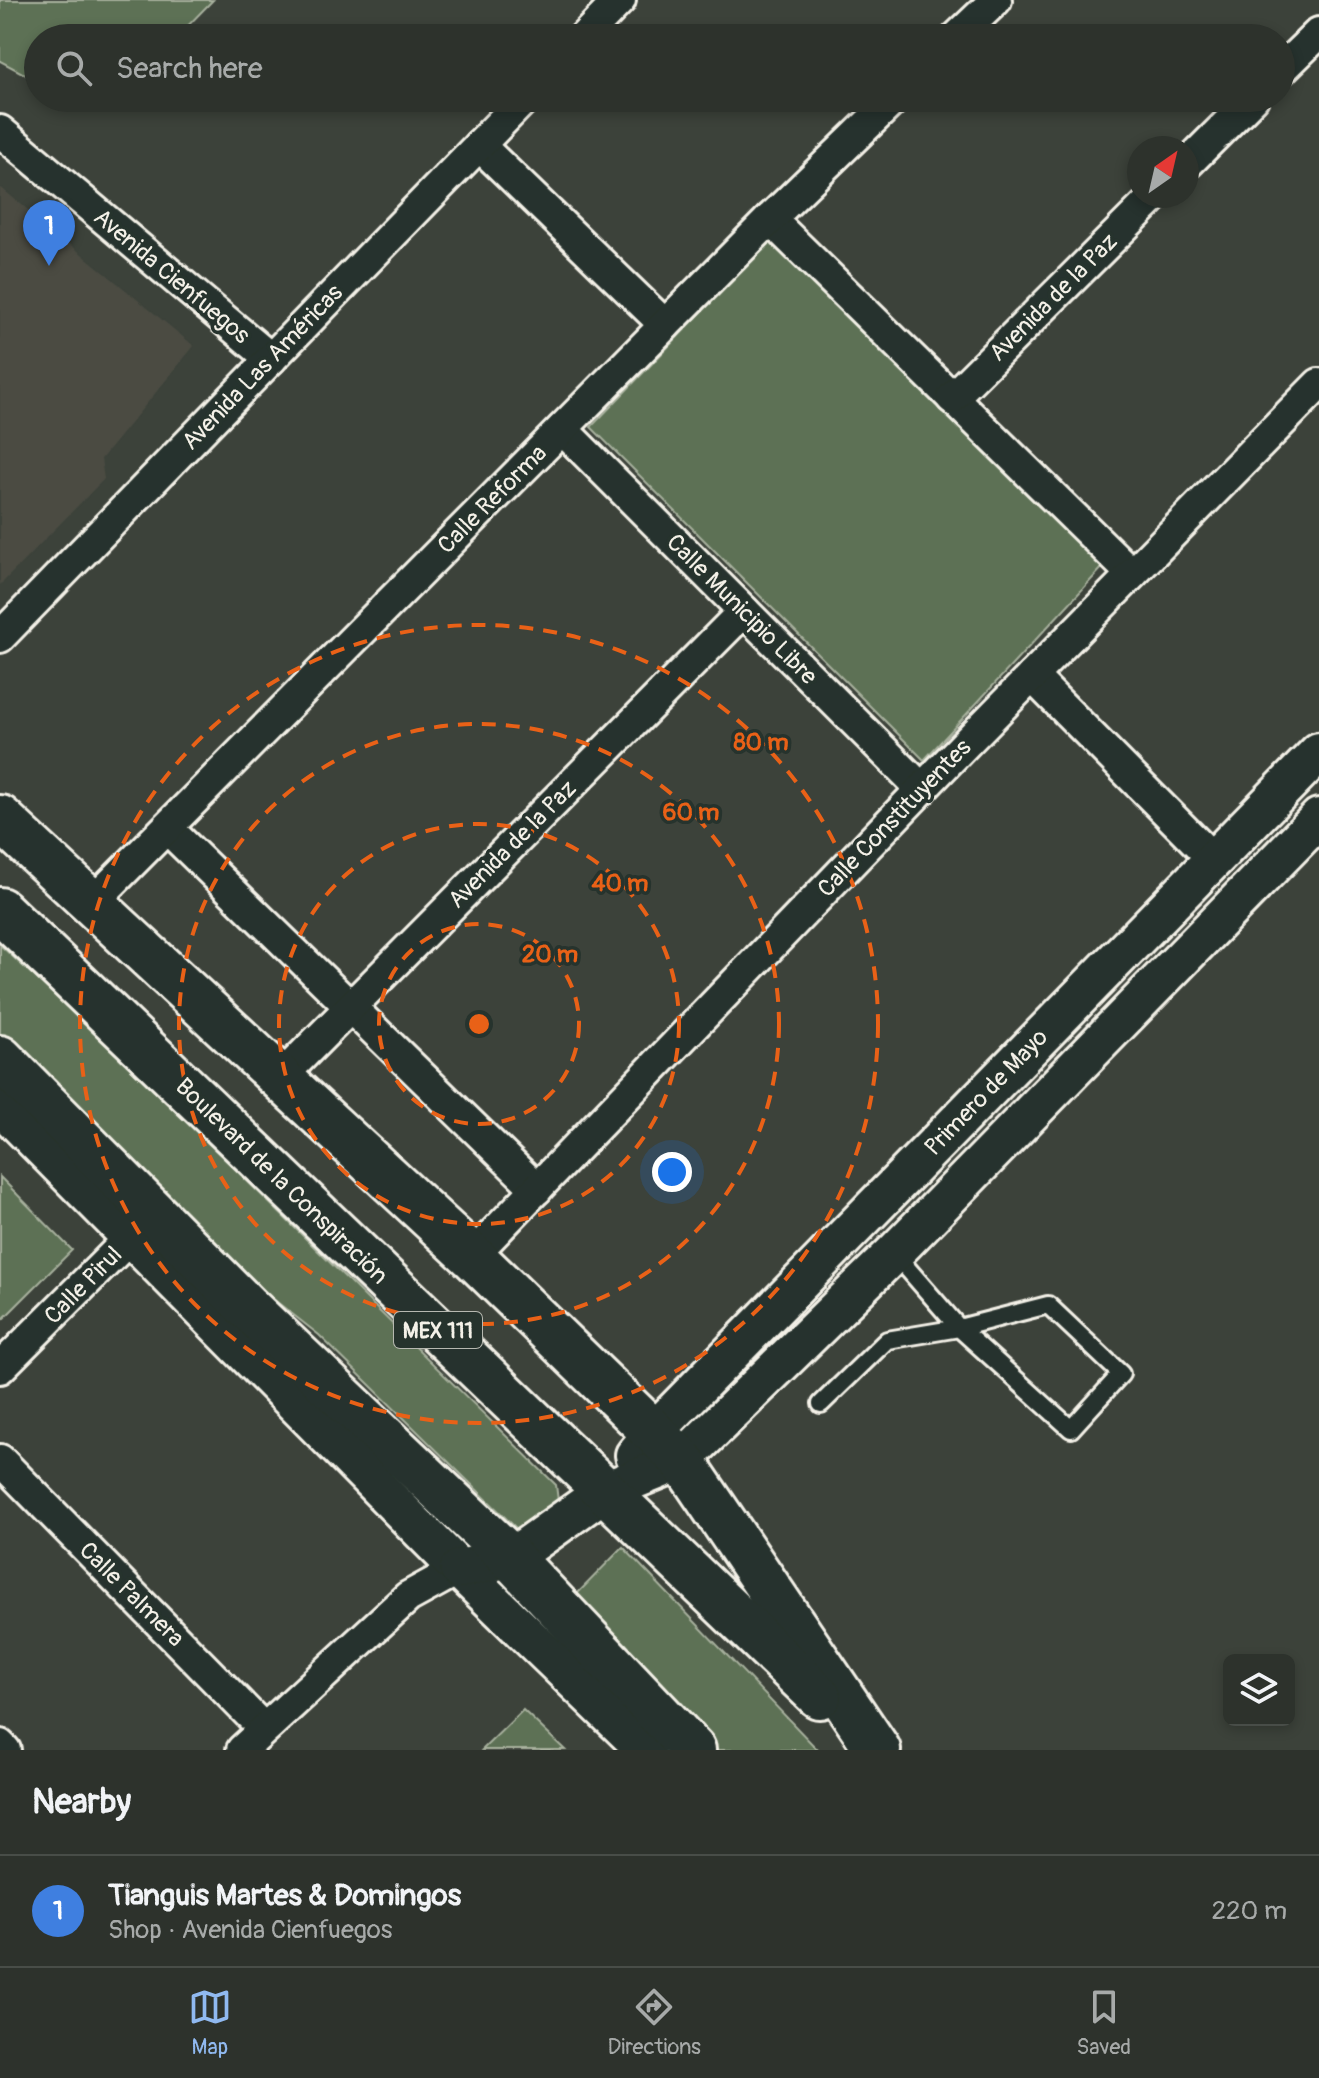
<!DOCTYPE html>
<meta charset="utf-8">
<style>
:root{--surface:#2d322c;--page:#393e38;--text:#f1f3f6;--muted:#a7aaa9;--line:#484d48;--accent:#90b9f0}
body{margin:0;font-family:Pangolin,sans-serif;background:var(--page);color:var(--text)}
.controls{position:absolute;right:24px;bottom:24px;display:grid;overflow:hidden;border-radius:12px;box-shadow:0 4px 12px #0003}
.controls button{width:72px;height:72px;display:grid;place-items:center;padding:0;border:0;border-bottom:2px solid var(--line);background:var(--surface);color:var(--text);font:40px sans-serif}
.compass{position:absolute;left:1127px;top:136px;width:72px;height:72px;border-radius:50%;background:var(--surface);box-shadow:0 4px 12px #0003;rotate:34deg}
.you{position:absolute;left:672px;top:1172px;width:28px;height:28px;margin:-20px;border:6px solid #fff;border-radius:50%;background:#1a73e8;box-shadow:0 0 0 12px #1a73e833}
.badge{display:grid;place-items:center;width:52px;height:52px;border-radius:50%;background:var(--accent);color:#fff;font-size:26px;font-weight:700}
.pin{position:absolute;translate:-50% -66px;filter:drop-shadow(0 2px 4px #0008)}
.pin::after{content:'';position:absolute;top:42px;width:28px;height:24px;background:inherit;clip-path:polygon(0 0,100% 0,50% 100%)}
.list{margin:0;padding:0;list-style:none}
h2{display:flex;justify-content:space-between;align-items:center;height:104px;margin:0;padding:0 32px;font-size:34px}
h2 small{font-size:26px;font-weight:400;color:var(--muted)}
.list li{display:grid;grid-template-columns:52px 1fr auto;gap:24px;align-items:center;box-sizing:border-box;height:112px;padding:0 32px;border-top:2px solid var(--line)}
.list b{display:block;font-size:30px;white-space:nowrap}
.list p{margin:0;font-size:26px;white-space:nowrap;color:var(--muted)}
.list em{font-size:26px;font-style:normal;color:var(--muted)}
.icon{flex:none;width:44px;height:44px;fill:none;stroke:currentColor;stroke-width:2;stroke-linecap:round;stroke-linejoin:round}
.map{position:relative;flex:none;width:1319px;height:1750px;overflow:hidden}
.search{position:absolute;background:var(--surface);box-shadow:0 4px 12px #0003;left:24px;right:24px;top:24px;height:88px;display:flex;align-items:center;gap:20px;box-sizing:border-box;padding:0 28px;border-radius:44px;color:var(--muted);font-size:30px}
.sheet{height:216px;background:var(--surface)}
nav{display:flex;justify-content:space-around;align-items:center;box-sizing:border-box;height:112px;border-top:2px solid var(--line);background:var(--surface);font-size:22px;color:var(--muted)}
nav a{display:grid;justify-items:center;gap:4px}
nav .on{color:var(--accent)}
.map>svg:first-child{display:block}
.built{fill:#4b4c43}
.green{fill:#5d7155;stroke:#a8b19e;stroke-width:2}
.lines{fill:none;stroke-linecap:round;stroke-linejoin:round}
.service-casing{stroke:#f4f1e8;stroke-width:22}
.minor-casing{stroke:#f4f1e8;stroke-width:36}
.tertiary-casing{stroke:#f4f1e8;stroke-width:44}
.primary-casing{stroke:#f4f1e8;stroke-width:50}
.service{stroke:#26332d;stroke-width:16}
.minor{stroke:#26332d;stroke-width:30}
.tertiary{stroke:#26332d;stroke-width:38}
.primary{stroke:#26332d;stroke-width:44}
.ring{fill:none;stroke:#e96117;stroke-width:4;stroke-dasharray:14 10}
.labels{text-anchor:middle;stroke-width:7;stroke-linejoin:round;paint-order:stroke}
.shield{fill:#26332d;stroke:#b6b8b0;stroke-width:2}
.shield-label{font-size:22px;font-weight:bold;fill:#f4f1e8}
.street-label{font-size:24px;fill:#f4f1e8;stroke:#26332d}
.centre{fill:#e96117;stroke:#26332d;stroke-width:4}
.ring-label{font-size:24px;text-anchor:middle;font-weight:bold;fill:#e96117;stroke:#26332d;stroke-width:7;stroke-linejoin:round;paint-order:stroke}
</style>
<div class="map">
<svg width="1319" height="1750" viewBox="0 0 1319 1750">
<rect width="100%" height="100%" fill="#3c423a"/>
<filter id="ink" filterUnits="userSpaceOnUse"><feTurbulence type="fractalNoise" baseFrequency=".0125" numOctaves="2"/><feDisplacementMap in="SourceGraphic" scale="16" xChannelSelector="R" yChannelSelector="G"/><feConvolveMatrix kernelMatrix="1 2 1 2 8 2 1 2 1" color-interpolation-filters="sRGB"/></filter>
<g filter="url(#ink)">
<polygon class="built" points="0,187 194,346 101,459 104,479 0,585"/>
<g class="green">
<polygon points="0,0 213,0 176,38 38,38 38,77 28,76 0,61"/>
<polygon points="772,239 1104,566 924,760 591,427"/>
<polygon points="0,945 108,1044 556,1485 558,1501 529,1530 516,1528 319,1335 217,1255 0,1033"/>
<polygon points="0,1177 72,1250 0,1322"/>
<polygon points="623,1547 818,1750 713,1750 568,1603"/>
<polygon points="523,1710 565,1750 482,1750"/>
</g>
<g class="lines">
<defs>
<polyline id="service" points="821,1404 887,1340 959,1328 1048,1305 1121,1374 1071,1429 959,1328 894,1253"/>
<g id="minor">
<polyline points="583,38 620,0"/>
<polyline points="956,38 996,0"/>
<polyline points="1281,70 1319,33"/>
<polyline points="0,131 271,359"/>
<polyline points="479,145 665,325"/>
<polyline points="1187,164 1253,98"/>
<polyline points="770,219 1132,574"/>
<polyline points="952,398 1155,196"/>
<polyline points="562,429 922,789"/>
<polyline points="0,637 525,98"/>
<polyline points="1032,676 1214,860"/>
<polyline points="167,828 537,1189"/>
<polyline points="92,903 770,219 895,98"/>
<polyline points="280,1078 744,611"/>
<polyline points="472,1256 970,739 1319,384"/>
<polyline points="0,1368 132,1236"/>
<polyline points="0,1460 264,1729"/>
<polyline points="0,1745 5,1750"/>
<polyline points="242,1750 408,1597 459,1569"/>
</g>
<g id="tertiary">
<polyline points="0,1105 459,1569 646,1750"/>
<polyline points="635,1455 654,1432 1319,752"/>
<polyline points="459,1569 511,1558 605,1491 682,1460 894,1253 1319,818"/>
</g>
<g id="primary">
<polyline points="0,818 472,1256 682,1460 878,1750"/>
<polyline points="0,910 819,1696"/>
<polyline points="0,1058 247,1307 511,1558 693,1750"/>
</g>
</defs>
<use href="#service" class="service-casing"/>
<use href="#minor" class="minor-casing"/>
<use href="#tertiary" class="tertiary-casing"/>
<use href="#primary" class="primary-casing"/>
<use href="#service" class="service"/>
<use href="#minor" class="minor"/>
<use href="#tertiary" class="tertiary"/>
<use href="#primary" class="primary"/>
</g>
</g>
<g class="ring">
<circle cx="479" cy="1024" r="100"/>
<circle cx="479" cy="1024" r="200"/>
<circle cx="479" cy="1024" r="300"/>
<circle cx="479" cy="1024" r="399"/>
</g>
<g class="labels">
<rect class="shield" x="394" y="1312" width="88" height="36" rx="6"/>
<g class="shield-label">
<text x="438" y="1338">MEX 111</text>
</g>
<g class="street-label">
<text transform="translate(172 276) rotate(40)" y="8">Avenida Cienfuegos</text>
<text transform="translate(1053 297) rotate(-45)" y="8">Avenida de la Paz</text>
<text transform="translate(262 367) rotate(-46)" y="8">Avenida Las Américas</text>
<text transform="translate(492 499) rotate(-45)" y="8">Calle Reforma</text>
<text transform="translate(742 609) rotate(45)" y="8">Calle Municipio Libre</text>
<text transform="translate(894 818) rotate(-46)" y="8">Calle Constituyentes</text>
<text transform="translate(512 844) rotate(-45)" y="8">Avenida de la Paz</text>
<text transform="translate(986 1092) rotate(-46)" y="8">Primero de Mayo</text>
<text transform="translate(282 1181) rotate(44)" y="8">Boulevard de la Conspiración</text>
<text transform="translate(83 1285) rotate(-45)" y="8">Calle Pirul</text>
<text transform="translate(132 1594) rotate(45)" y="8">Calle Palmera</text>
</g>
</g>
<circle cx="479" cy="1024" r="12" class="centre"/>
<g class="ring-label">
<text x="761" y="750">80 m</text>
<text x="691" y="820">60 m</text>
<text x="620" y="891">40 m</text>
<text x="550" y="962">20 m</text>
</g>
</svg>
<div class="controls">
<button><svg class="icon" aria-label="layers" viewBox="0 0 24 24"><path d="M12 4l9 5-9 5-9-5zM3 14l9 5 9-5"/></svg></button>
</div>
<svg class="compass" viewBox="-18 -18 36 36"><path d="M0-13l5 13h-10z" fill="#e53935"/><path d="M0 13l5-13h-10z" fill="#a7aaa9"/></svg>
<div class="you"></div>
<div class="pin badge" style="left:49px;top:266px;background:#3f7fe0">1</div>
<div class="search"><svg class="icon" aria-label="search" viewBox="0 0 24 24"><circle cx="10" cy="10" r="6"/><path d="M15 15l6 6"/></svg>Search here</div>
</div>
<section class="sheet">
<h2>Nearby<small></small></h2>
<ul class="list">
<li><span class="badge" style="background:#3f7fe0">1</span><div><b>Tianguis Martes &amp; Domingos</b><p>Shop · Avenida Cienfuegos</p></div><em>220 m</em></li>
</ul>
</section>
<nav>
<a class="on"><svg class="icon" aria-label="map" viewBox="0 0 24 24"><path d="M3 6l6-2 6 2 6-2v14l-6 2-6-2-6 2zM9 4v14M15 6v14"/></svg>Map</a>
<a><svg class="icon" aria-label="directions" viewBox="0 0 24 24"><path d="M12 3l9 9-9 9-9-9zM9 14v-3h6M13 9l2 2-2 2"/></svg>Directions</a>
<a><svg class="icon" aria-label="saved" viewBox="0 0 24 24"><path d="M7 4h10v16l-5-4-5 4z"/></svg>Saved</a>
</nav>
